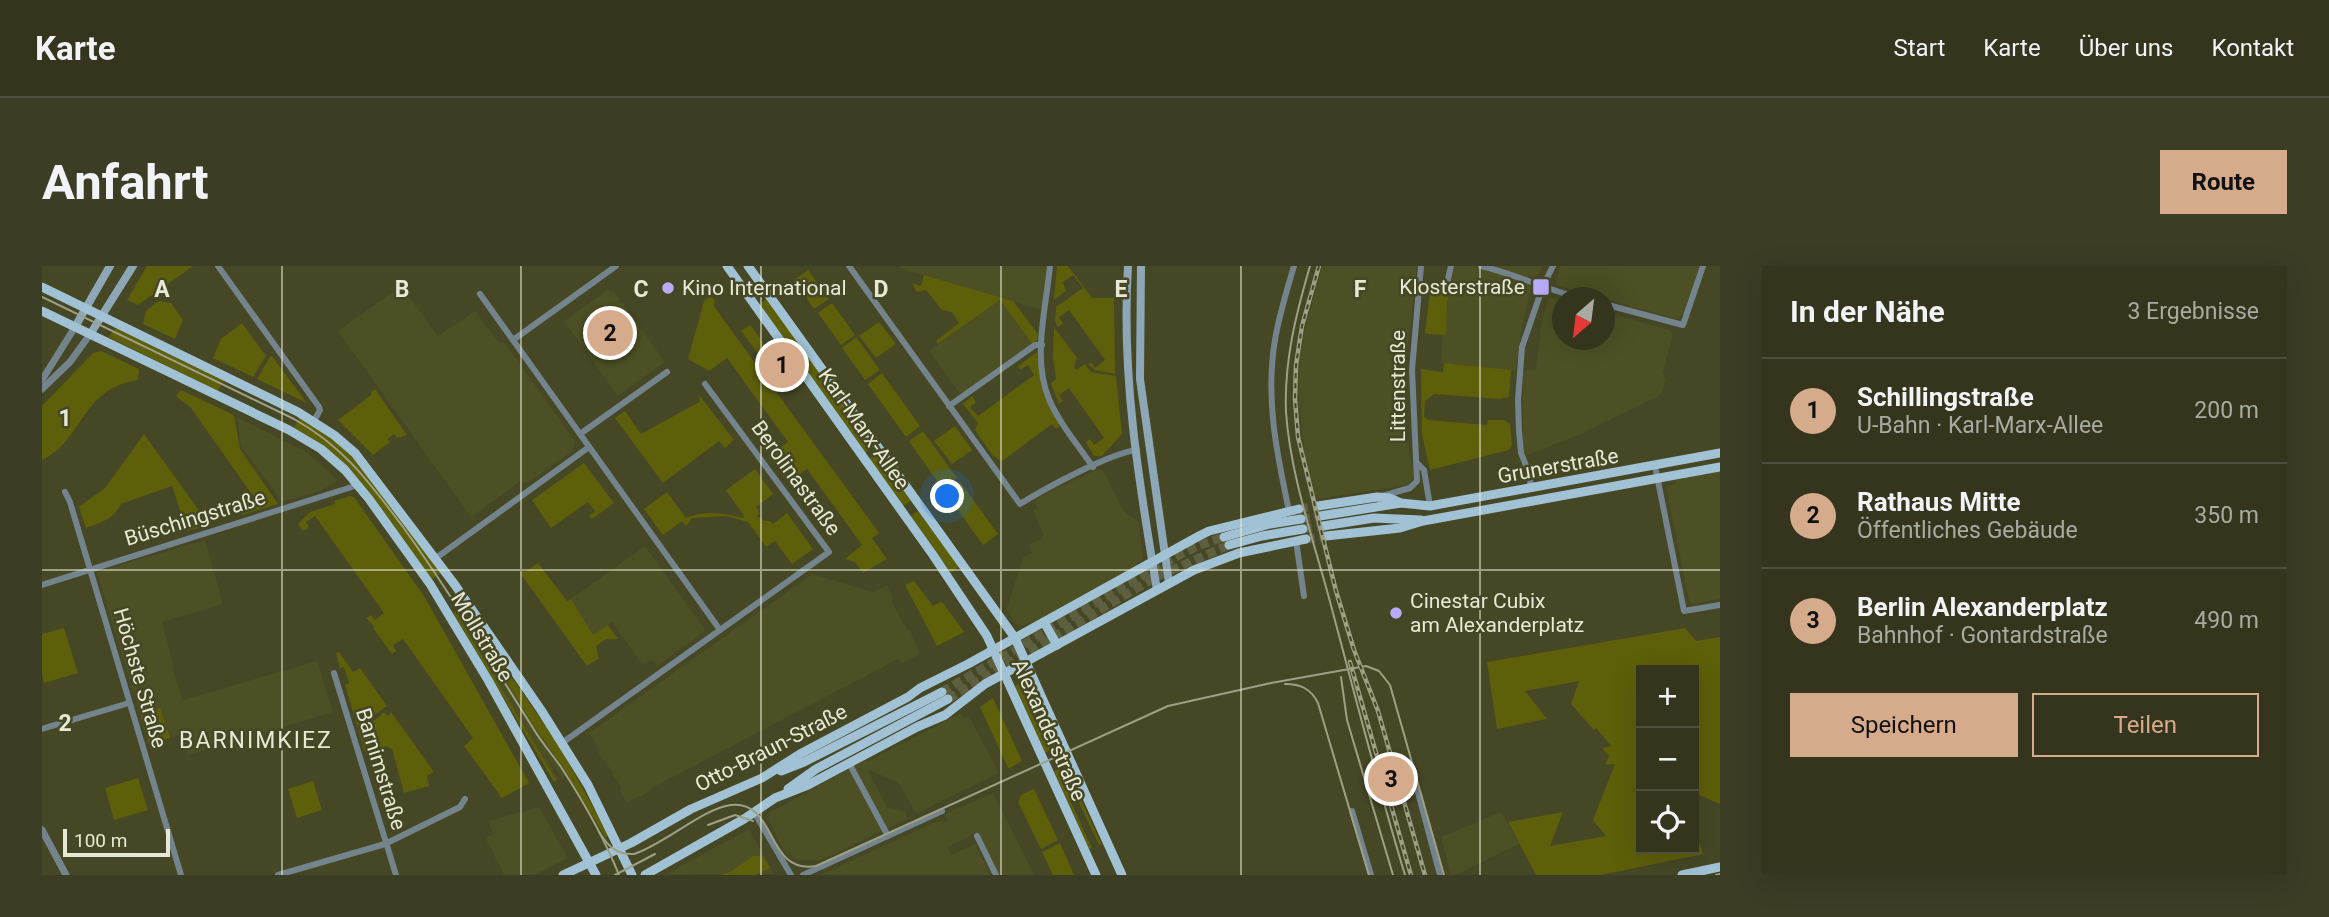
<!DOCTYPE html>
<html lang="de">
<meta charset="utf-8">
<style>
:root{--surface:#34351c;--page:#3c3d25;--text:#f1f3f6;--muted:#a9aba3;--line:#4e503b;--accent:#d6ab8b}
body{margin:0;font-family:Roboto,sans-serif;background:var(--page);color:var(--text)}
.controls{position:absolute;right:21px;bottom:21px;display:grid;overflow:hidden;border-radius:0px;box-shadow:0 7px 28px #0002}
.controls button{width:63px;height:63px;display:grid;place-items:center;padding:0;border:0;border-bottom:2px solid var(--line);background:var(--surface);color:var(--text);font:35px sans-serif}
.compass{position:absolute;left:1510px;top:21px;width:63px;height:63px;border-radius:50%;background:var(--surface);box-shadow:0 7px 28px #0002;rotate:208deg}
.scale{position:absolute;left:21px;bottom:18px;width:107px;box-sizing:border-box;padding-left:7px;border:4px solid #e7e9d5;border-top:0;font-size:19px;line-height:24px;white-space:nowrap;color:#e7e9d5;-webkit-text-stroke:5px #464725;paint-order:stroke}
.you{position:absolute;left:906px;top:231px;width:24px;height:24px;margin:-18px;border:5px solid #fff;border-radius:50%;background:#1a73e8;box-shadow:0 0 0 10px #1a73e833}
.badge{display:grid;place-items:center;width:46px;height:46px;border-radius:50%;background:var(--accent);color:#111;font-size:23px;font-weight:700}
.pin{position:absolute;translate:-50% -50%;border:4px solid #fff;box-shadow:0 2px 7px #0006}
.list{margin:0;padding:0;list-style:none}
h2{display:flex;justify-content:space-between;align-items:center;height:91px;margin:0;padding:0 28px;font-size:30px}
h2 small{font-size:23px;font-weight:400;color:var(--muted)}
.list li{display:grid;grid-template-columns:46px 1fr auto;gap:21px;align-items:center;box-sizing:border-box;height:105px;padding:0 28px;border-top:2px solid var(--line)}
.list b{display:block;font-size:26px;white-space:nowrap}
.list p{margin:0;font-size:23px;white-space:nowrap;color:var(--muted)}
.list em{font-size:23px;font-style:normal;color:var(--muted)}
.actions{display:flex;gap:14px;padding:21px 28px}
.actions a{flex:1;padding:16px 0;border:2px solid var(--accent);border-radius:0px;text-align:center;font-size:24px;color:var(--accent)}
.actions .main{background:var(--accent);color:#111}
.icon{flex:none;width:38px;height:38px;fill:none;stroke:currentColor;stroke-width:2;stroke-linecap:round;stroke-linejoin:round}
.map{position:relative;flex:none;width:1678px;height:609px;overflow:hidden;border-radius:0px}
header{display:flex;align-items:center;gap:42px;box-sizing:border-box;height:98px;padding:0 35px;background:var(--surface);border-bottom:2px solid var(--line)}
header strong{font-size:33px}
nav{display:flex;gap:38px;margin-inline-start:auto;font-size:24px}
.intro{display:flex;align-items:center;justify-content:space-between;box-sizing:border-box;height:168px;padding:0 42px}
h1{margin:0;font-size:49px}
.button{padding:18px 32px;border-radius:0px;background:var(--accent);color:#111;font-size:24px;font-weight:700}
main{display:flex;gap:42px;padding:0 42px}
aside{flex:1;background:var(--surface);border-radius:0px;box-shadow:0 7px 28px #0002}
.map>svg:first-child{display:block}
.built{fill:#4d4f24}
.green{fill:#5d5f0a}
.lines{fill:none;stroke-linecap:round;stroke-linejoin:round}
.primary-tunnel{stroke:#5e5f3f;stroke-width:9;stroke-dasharray:9 4.5;stroke-linecap:butt}
.minor{stroke:#74848d;stroke-width:6}
.tertiary{stroke:#74848d;stroke-width:7}
.secondary{stroke:#8da7b6;stroke-width:8}
.primary{stroke:#a0c2d4;stroke-width:9}
.tram{stroke:#9ea085;stroke-width:2}
.rail-casing{stroke:#9ea085;stroke-width:4.5}
.rail{stroke:#464725;stroke-width:2;stroke-dasharray:5;stroke-linecap:butt}
.grid{fill:none;stroke:#e7e9d5;stroke-width:2;stroke-opacity:0.55}
.poi-dot{fill:#b8abf7;stroke:#464725;stroke-width:2.5}
.labels{text-anchor:middle;stroke-width:5;stroke-linejoin:round;paint-order:stroke}
.poi-label{font-size:21px;fill:#e7e9d5;stroke:#464725;text-anchor:start}
.street-label{font-size:21px;fill:#e7e9d5;stroke:#464725}
.neighbourhood-label{font-size:23px;letter-spacing:2px;fill:#e7e9d5;stroke:#464725}
.grid-label{font-size:23px;text-anchor:middle;font-weight:bold;fill:#e7e9d5;stroke:#464725;stroke-width:5;stroke-linejoin:round;paint-order:stroke}
</style>
<header>
<strong>Karte</strong>
<nav><a>Start</a><a>Karte</a><a>Über uns</a><a>Kontakt</a></nav>
</header>
<div class="intro"><h1>Anfahrt</h1><a class="button">Route</a></div>
<main>
<div class="map">
<svg width="1678" height="609" viewBox="0 0 1678 609">
<rect width="100%" height="100%" fill="#464725"/>
<g class="built">
<polygon points="858,0 1006,0 1001,44 858,2"/>
<polygon points="1280,0 1375,0 1363,108 1364,168 1372,210 1367,219 1274,233 1263,191 1256,128 1257,97 1262,67"/>
<polygon points="1411,0 1501,0 1494,11 1487,10 1484,15 1489,21 1479,67 1474,105 1399,97 1402,36"/>
<polygon points="1518,0 1658,0 1642,47 1635,53 1513,19"/>
<polygon points="359,20 396,70 433,45 456,76 463,77 533,175 531,185 485,217 479,215 429,251 296,65"/>
<polygon points="567,23 569,26 571,24 578,33 576,35 578,37 580,36 623,96 576,130 522,55"/>
<polygon points="1509,31 1520,34 1520,74 1562,74 1563,46 1628,64 1631,68 1621,106 1624,115 1618,129 1539,168 1485,189 1481,185 1481,107 1484,104 1494,103 1500,55 1506,34"/>
<polygon points="958,34 991,79 919,129 887,85"/>
<polygon points="195,151 266,187 295,213 294,216 278,225 240,236 199,180"/>
<polygon points="1056,203 1062,206 1082,246 1097,256 1101,293 1095,297 1096,300 988,358 987,356 979,360 974,359 964,342 966,340 981,291 990,287 987,279 1000,273 1001,268 991,244 995,242 992,233"/>
<polygon points="1678,205 1678,333 1651,338 1647,334 1624,221 1634,217 1634,214"/>
<polygon points="163,274 181,338 120,356 132,401 130,402 141,434 275,395 291,446 219,468 221,477 195,486 191,476 146,489 139,468 107,478 55,306"/>
<polygon points="603,280 662,362 662,366 615,400 611,394 600,398 570,356 551,369 529,333"/>
<polygon points="770,308 831,326 845,319 852,333 849,335 866,365 868,364 878,388 860,398 856,393 610,522 610,524 585,537 577,524 580,522 574,512 572,513 570,508 571,507 556,486 558,485 547,467"/>
<polygon points="420,341 526,509 520,512 502,487 517,514 515,515 413,345"/>
<polygon points="917,448 923,452 927,450 957,507 874,548 857,517 825,503 845,541 863,545 865,553 777,595 755,594 741,583 727,555 727,547 824,494 827,495"/>
<polygon points="951,527 992,609 957,609 934,567 905,581 910,589 933,578 949,609 778,609 898,554 906,556 903,548"/>
<polygon points="497,541 526,592 492,609 462,609 443,571 451,569 447,555"/>
<polygon points="1459,546 1477,578 1414,609 1409,609 1399,571"/>
<polygon points="707,563 732,608 622,609"/>
</g>
<g class="green">
<polygon points="105,0 151,0 96,39 85,34"/>
<polygon points="1015,0 1026,0 1050,32 1072,32 1073,108 1053,104 1046,98 1049,96 1053,102 1063,94 1027,44 1017,51 1021,58 1016,61 1013,56 1014,41 1041,22 1031,9 1021,16 1024,25 1012,34"/>
<polygon points="766,4 787,33 772,43 752,14"/>
<polygon points="882,9 971,35 996,68 995,75 991,79 958,34 896,78 894,75 917,57 910,46 900,44 884,24 875,26 870,17 879,20"/>
<polygon points="1389,18 1408,22 1405,36 1404,69 1383,68"/>
<polygon points="669,30 673,35 672,40 684,57 837,267 830,272 845,293 821,307 813,296 803,293 820,279 765,203 746,217 727,190 746,176 685,92 667,105 646,93 662,35"/>
<polygon points="725,33 831,181 823,187 717,39"/>
<polygon points="117,35 129,37 141,54 133,73 101,58 104,45"/>
<polygon points="790,37 813,69 799,79 776,47"/>
<polygon points="837,56 854,78 834,92 817,70"/>
<polygon points="200,57 224,90 211,111 171,92 179,73"/>
<polygon points="708,59 735,95 726,101 699,65"/>
<polygon points="1012,61 1035,92 1032,101 1034,104 1043,98 1049,106 1074,110 1080,168 1060,190 1052,190 1044,176 1048,173 1052,179 1062,172 1027,122 1017,129 1021,135 1017,138 1009,117 1014,113 1011,91"/>
<polygon points="74,62 182,114 176,125 66,71"/>
<polygon points="814,71 838,104 823,114 800,82"/>
<path d="M59 85 97 103 96 114C38 123 42 174 0 194V140L51 87Z"/>
<polygon points="995,86 1001,126 1018,160 1014,163 1010,158 960,195 951,190 933,164 936,157 921,138 930,130 934,136 928,141 936,150 992,109 986,99 978,104 976,100"/>
<polygon points="229,89 265,137 215,113"/>
<polygon points="1402,97 1469,104 1467,131 1458,133 1392,128 1383,135 1382,151 1387,154 1445,159 1446,154 1462,154 1468,158 1470,179 1467,184 1388,204 1380,169 1379,103 1401,106"/>
<polygon points="840,107 878,160 864,171 826,118"/>
<polygon points="333,123 365,169 355,172 352,168 346,173 348,176 331,189 296,154 329,129 329,126"/>
<polygon points="139,124 192,149 198,183 236,238 200,249 195,238 199,235 206,245 216,237 149,142 134,130"/>
<polygon points="658,130 692,174 683,182 677,175 621,217 573,152 583,145 599,168 657,136"/>
<polygon points="257,151 283,166 314,194 399,306 389,314 283,181 252,162"/>
<polygon points="913,160 930,184 910,198 892,175"/>
<polygon points="881,165 915,212 900,222 867,175"/>
<path d="M102 168 166 257 167 259 145 265 130 220 79 238C71 254 60 256 44 262L37 241 63 222Z"/>
<polygon points="835,187 869,235 861,240 827,193"/>
<polygon points="542,197 572,237 550,253 547,250 553,245 546,236 509,262 490,234"/>
<path d="M713 203 731 228 714 241 718 247 715 250 716 252 718 251 722 255H728L731 258 745 247 771 283 750 298 733 275 724 281 706 256 684 250 650 252 644 260 640 255 621 269 602 243 625 226 644 252C661 244 684 247 701 252L702 250 684 224Z"/>
<polygon points="918,216 956,268 941,279 903,226"/>
<polygon points="308,230 312,231 382,330 487,517 460,532 422,480 431,472 361,373 351,379 354,385 350,388 331,362 332,360 324,352 329,349 333,354 342,347 273,250 264,256 267,261 261,265 256,258 268,246 293,238 292,235"/>
<polygon points="876,245 917,301 909,307 869,250"/>
<polygon points="496,297 525,335 529,333 551,369 566,359 576,373 564,373 554,380 557,392 545,400 478,307 481,305 483,306"/>
<polygon points="872,315 891,340 899,336 901,337 922,366 895,380 863,319"/>
<polygon points="413,345 515,515 512,516 412,348"/>
<polygon points="432,357 518,481 567,570 563,571 519,498 489,456 430,358"/>
<polygon points="22,362 36,407 2,417 0,409 0,368"/>
<polygon points="1643,362 1654,375 1678,371 1678,538 1652,527 1652,404 1599,404 1599,583 1652,583 1652,574 1658,578 1661,588 1559,609 1494,609 1466,556 1521,546 1508,580 1564,570 1551,554 1573,498 1563,499 1567,490 1560,482 1569,480 1554,462 1552,464 1529,438 1537,415 1483,425 1505,453 1455,463 1445,396"/>
<polygon points="297,386 311,406 318,402 345,440 328,452 314,448 312,450 303,419 307,417 302,401 298,402 294,387"/>
<polygon points="984,413 1015,481 1003,487 973,420"/>
<polygon points="951,432 980,495 968,502 966,502 938,441"/>
<polygon points="118,442 128,472 107,478 98,448"/>
<polygon points="342,446 346,450 349,446 392,506 385,510 387,520 362,527 350,483 344,480 323,486 313,453 329,457"/>
<polygon points="1023,500 1060,579 1057,579 1033,528 1027,532 1050,582 1047,583 1012,505"/>
<polygon points="96,512 106,544 72,554 63,522"/>
<polygon points="271,515 280,544 255,552 246,523"/>
<polygon points="992,523 1016,574 999,583 976,536 979,529"/>
<polygon points="1018,577 1032,609 1011,609 1000,586"/>
<polygon points="711,590 721,590 728,602 714,609 677,609 688,606"/>
</g>
<g class="lines">
<g class="primary-tunnel">
<polyline points="1257,243 1276,240"/>
<polyline points="1259,253 1278,250"/>
<polyline points="1261,263 1281,260"/>
<polyline points="1264,273 1284,270"/>
<polyline points="900,426 1131,292 1155,280 1182,271"/>
<polyline points="906,433 1114,311 1187,279"/>
</g>
<g class="minor">
<polyline points="176,0 277,141 278,144 272,155"/>
<path d="M807 0 978 238C1002 223 1068 187 1095 184"/>
<path d="M1008 0C1004 42 990 93 1007 133 1017 157 1036 179 1051 201"/>
<path d="M1439 0C1473 8 1504 23 1537 32"/>
<polyline points="1405,17 1409,0"/>
<polyline points="438,28 678,364"/>
<polyline points="1562,38 1641,59 1661,0"/>
<polyline points="471,74 574,0"/>
<polyline points="907,140 993,79 1000,79"/>
<polyline points="538,168 625,106"/>
<polyline points="1376,198 1382,204 1388,240"/>
<polyline points="1613,200 1642,345 1678,339"/>
<polyline points="1489,222 1487,207 1479,187 1477,165 1476,134 1480,81 1501,20 1511,0"/>
<polyline points="23,226 28,236 139,609"/>
<polyline points="1340,230 1368,222 1375,215 1370,104 1379,0"/>
<path d="M1247 245C1235 188 1223 133 1233 74 1237 49 1245 24 1252 0"/>
<polyline points="1254,275 1262,330"/>
<polyline points="394,292 547,181"/>
<polyline points="0,319 316,219"/>
<polyline points="292,407 354,609"/>
<polyline points="0,463 87,437"/>
<polyline points="520,477 787,286 663,118"/>
<polyline points="807,497 846,570"/>
<polyline points="1374,519 1398,609"/>
<polyline points="1310,545 1329,609"/>
<polyline points="712,546 749,609"/>
<polyline points="935,570 954,609"/>
<polyline points="236,609 343,578 418,541 423,533"/>
<polyline points="761,609 900,545"/>
</g>
<g class="tertiary">
<polyline points="0,114 33,61"/>
<polyline points="0,123 28,96 49,67"/>
<polyline points="0,564 24,609"/>
</g>
<g class="secondary">
<path d="M1086 0C1079 108 1097 217 1115 324"/>
<polyline points="1099,0 1098,113 1127,317"/>
<polyline points="33,61 68,0"/>
<polyline points="49,67 91,0"/>
</g>
<g class="primary">
<polyline points="685,0 891,289 945,370 1054,609"/>
<polyline points="706,0 973,372 1080,609"/>
<polyline points="0,21 256,146 292,169 313,187 413,319 499,444 546,519 590,609"/>
<polyline points="0,45 247,164 279,183 303,204 327,233 388,318 446,414 554,609"/>
<polyline points="1276,240 1335,231 1348,232 1359,237 1388,240 1678,187"/>
<polyline points="1278,250 1359,237"/>
<polyline points="1281,260 1332,252 1379,254"/>
<polyline points="1284,270 1358,262 1381,255 1678,201"/>
<polyline points="1182,271 1228,258 1259,253"/>
<polyline points="1187,279 1220,270 1261,263"/>
<polyline points="1002,356 1015,379"/>
<polyline points="739,505 762,496 900,426"/>
<polyline points="746,523 774,503 906,433"/>
<polyline points="521,609 589,577 649,543 720,512 758,488 866,431 878,422 926,398 1157,270 1167,265 1257,243"/>
<polyline points="603,609 702,553 733,532 766,519 875,461 903,449 943,418 1152,304 1197,287 1264,273"/>
<polyline points="1640,609 1678,601"/>
</g>
<g class="tram">
<path d="M1268 0C1254 48 1242 95 1244 146 1248 207 1271 273 1287 332 1312 425 1335 517 1363 609"/>
<path d="M0 31 252 153C302 181 327 216 361 261 408 326 448 394 491 462 499 476 510 488 519 501 541 535 562 571 577 609"/>
<polyline points="1299,411 1305,454 1351,609"/>
<path d="M1243 418C1259 418 1269 423 1276 437L1327 609"/>
<polyline points="666,559 693,549 711,555"/>
<path d="M557 566C566 580 574 589 592 588 621 579 662 542 689 539 736 534 723 609 774 600L1126 440 1229 417 1324 400 1337 405 1348 419 1402 609"/>
<polyline points="573,609 613,588"/>
<polyline points="1674,609 1678,608"/>
</g>
<defs>
<g id="rail">
<polyline points="1277,0 1260,60 1254,99 1253,133 1256,171 1294,325 1312,384 1336,445 1383,609"/>
<polyline points="1308,396 1369,609"/>
</g>
</defs>
<use href="#rail" class="rail-casing"/>
<use href="#rail" class="rail"/>
</g>
<path class="grid" d="M240 0V609M479 0V609M719 0V609M959 0V609M1199 0V609M1438 0V609M0 304H1678"/>
<g class="poi-dot">
<rect x="1490" y="12" width="18" height="18" rx="3.5"/>
<circle cx="626" cy="22" r="7"/>
<circle cx="1354" cy="347" r="7"/>
</g>
<g class="labels">
<g class="poi-label">
<text x="1483" y="28" text-anchor="end">Klosterstraße</text>
<text x="640" y="29">Kino International</text>
<text x="1368" y="342">Cinestar Cubix<tspan x="1368" dy="24">am Alexanderplatz</tspan></text>
</g>
<g class="street-label">
<text transform="translate(1356 120) rotate(-90)" y="7">Littenstraße</text>
<text transform="translate(822 163) rotate(55)" y="7">Karl-Marx-Allee</text>
<text transform="translate(1516 200) rotate(-10)" y="7">Grunerstraße</text>
<text transform="translate(754 212) rotate(54)" y="7">Berolinastraße</text>
<text transform="translate(153 252) rotate(-17)" y="7">Büschingstraße</text>
<text transform="translate(440 371) rotate(59)" y="7">Mollstraße</text>
<text transform="translate(98 412) rotate(74)" y="7">Höchste Straße</text>
<text transform="translate(1007 464) rotate(66)" y="7">Alexanderstraße</text>
<text transform="translate(729 482) rotate(-27)" y="7">Otto-Braun-Straße</text>
<text transform="translate(339 503) rotate(73)" y="7">Barnimstraße</text>
</g>
<g class="neighbourhood-label">
<text x="214" y="482">BARNIMKIEZ</text>
</g>
</g>
<g class="grid-label">
<text x="120" y="31">A</text>
<text x="360" y="31">B</text>
<text x="599" y="31">C</text>
<text x="839" y="31">D</text>
<text x="1079" y="31">E</text>
<text x="1318" y="31">F</text>
<text x="23" y="160">1</text>
<text x="23" y="465">2</text>
</g>
</svg>
<div class="controls">
<button>+</button>
<button>−</button>
<button><svg class="icon" aria-label="locate" viewBox="0 0 24 24"><circle cx="12" cy="12" r="6"/><path d="M12 2v4M12 18v4M2 12h4M18 12h4"/></svg></button>
</div>
<svg class="compass" viewBox="-18 -18 36 36"><path d="M0-13l5 13h-10z" fill="#e53935"/><path d="M0 13l5-13h-10z" fill="#a9aba3"/></svg>
<div class="scale">100 m</div>
<div class="you"></div>
<div class="pin badge" style="left:740px;top:99px">1</div>
<div class="pin badge" style="left:568px;top:67px">2</div>
<div class="pin badge" style="left:1349px;top:513px">3</div>
</div>
<aside>
<h2>In der Nähe<small>3 Ergebnisse</small></h2>
<ul class="list">
<li><span class="badge">1</span><div><b>Schillingstraße</b><p>U-Bahn · Karl-Marx-Allee</p></div><em>200 m</em></li>
<li><span class="badge">2</span><div><b>Rathaus Mitte</b><p>Öffentliches Gebäude</p></div><em>350 m</em></li>
<li><span class="badge">3</span><div><b>Berlin Alexanderplatz</b><p>Bahnhof · Gontardstraße</p></div><em>490 m</em></li>
</ul>
<div class="actions"><a class="main">Speichern</a><a>Teilen</a></div>
</aside>
</main>
